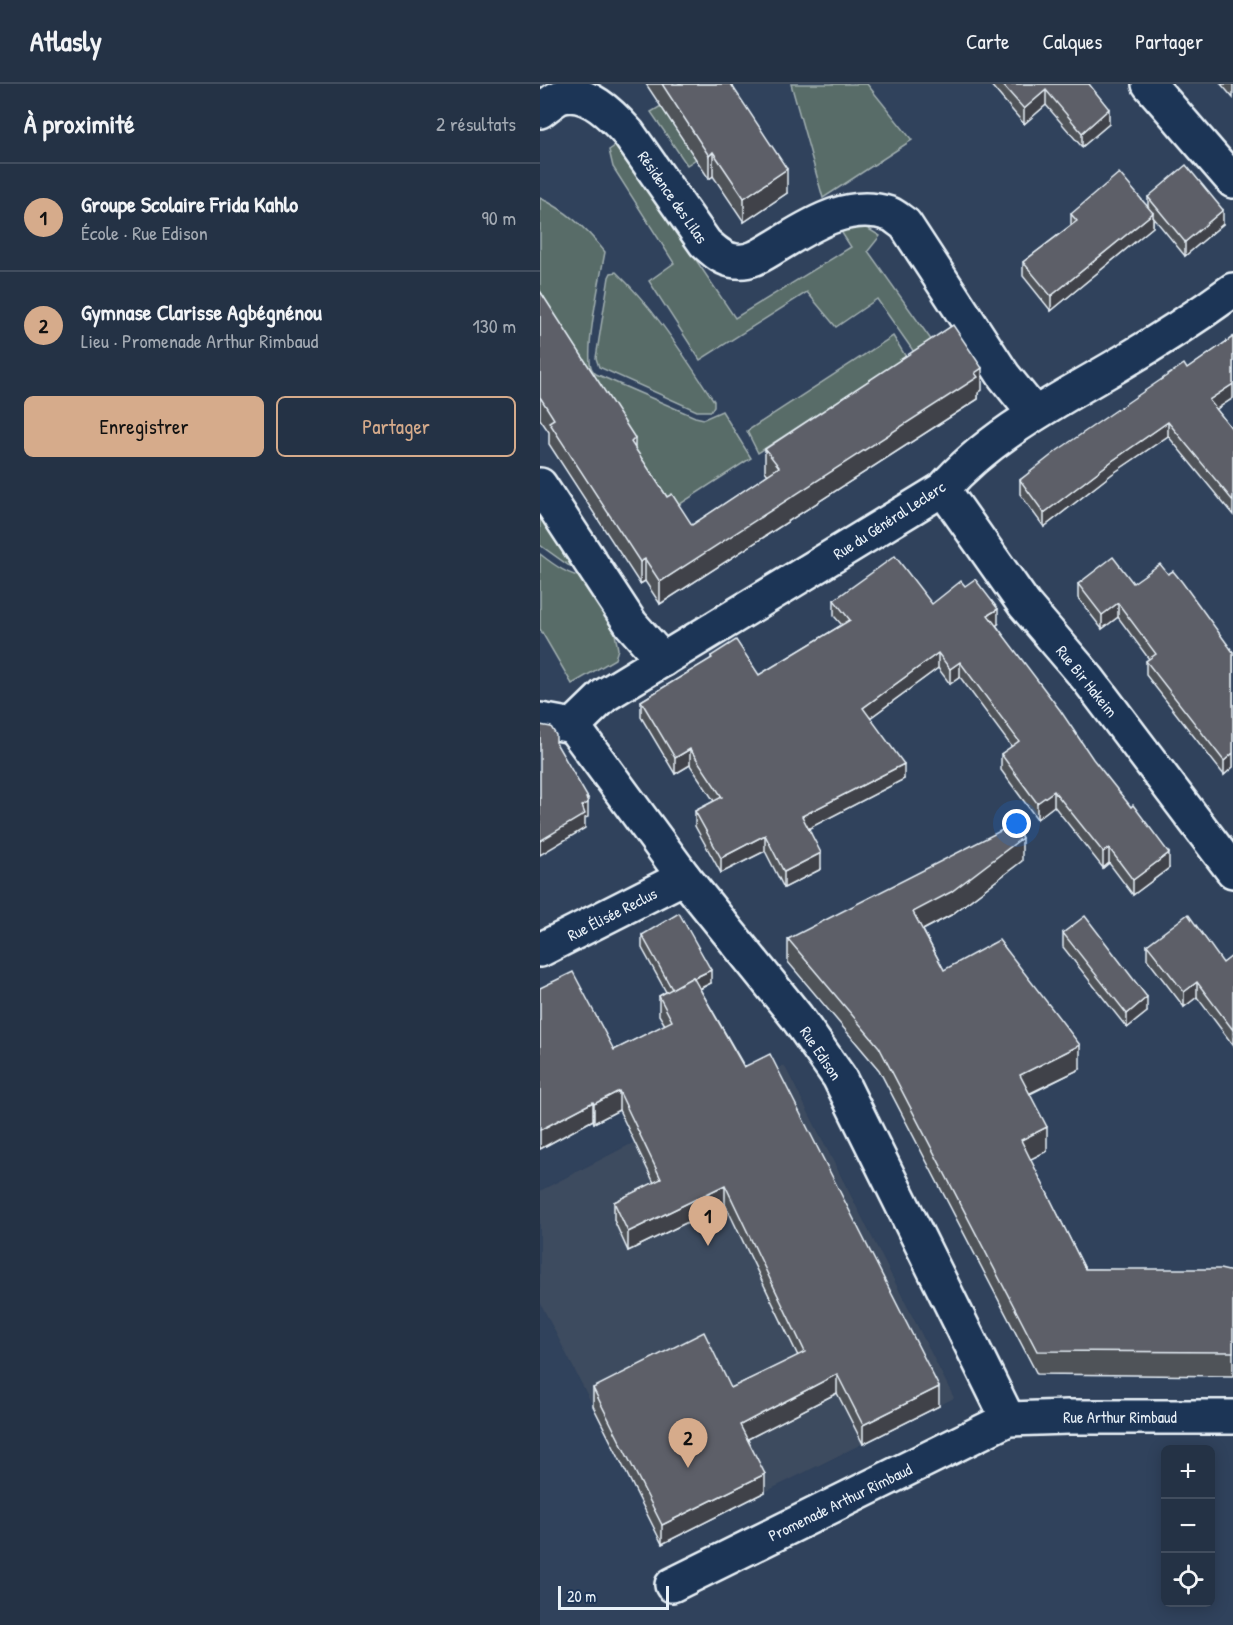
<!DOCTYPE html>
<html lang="fr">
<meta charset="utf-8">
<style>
:root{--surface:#243245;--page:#2c3a4c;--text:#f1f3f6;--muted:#a3aab3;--line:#414d5e;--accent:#d6ab8b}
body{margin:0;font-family:"Patrick Hand",sans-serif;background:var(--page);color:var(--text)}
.controls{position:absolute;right:18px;bottom:18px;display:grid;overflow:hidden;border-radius:9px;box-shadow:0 3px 15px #0003}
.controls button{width:54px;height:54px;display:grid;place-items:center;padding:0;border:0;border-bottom:2px solid var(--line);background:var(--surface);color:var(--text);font:30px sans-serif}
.scale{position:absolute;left:18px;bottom:15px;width:111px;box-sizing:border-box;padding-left:6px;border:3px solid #e8f1f8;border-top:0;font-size:16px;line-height:21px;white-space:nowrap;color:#e8f1f8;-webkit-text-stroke:4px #1d3557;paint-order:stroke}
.you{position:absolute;left:477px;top:740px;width:21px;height:21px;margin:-15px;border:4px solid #fff;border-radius:50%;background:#1a73e8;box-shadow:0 0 0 9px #1a73e833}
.badge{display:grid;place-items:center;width:39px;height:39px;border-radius:50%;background:var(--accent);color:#111;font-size:20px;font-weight:700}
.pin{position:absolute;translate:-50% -50px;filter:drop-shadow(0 2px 3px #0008)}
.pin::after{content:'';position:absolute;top:32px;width:21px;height:18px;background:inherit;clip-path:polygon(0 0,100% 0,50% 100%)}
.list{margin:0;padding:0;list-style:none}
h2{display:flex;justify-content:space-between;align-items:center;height:78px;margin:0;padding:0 24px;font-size:26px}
h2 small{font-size:20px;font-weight:400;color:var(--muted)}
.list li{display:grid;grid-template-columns:39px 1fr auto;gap:18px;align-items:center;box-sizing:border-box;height:108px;padding:0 24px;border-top:2px solid var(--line)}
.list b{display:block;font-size:22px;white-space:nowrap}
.list p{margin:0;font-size:20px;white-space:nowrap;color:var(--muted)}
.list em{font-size:20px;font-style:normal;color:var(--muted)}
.actions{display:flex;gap:12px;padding:18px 24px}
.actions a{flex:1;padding:14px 0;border:2px solid var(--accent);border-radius:9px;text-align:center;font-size:21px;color:var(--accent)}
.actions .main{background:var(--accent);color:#111}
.icon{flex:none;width:33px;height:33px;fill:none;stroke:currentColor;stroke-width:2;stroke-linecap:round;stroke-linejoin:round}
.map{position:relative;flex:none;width:693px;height:1541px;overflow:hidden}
header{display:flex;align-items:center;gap:36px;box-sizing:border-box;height:84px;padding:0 30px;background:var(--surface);border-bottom:2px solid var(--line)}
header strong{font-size:28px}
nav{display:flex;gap:33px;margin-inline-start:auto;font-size:21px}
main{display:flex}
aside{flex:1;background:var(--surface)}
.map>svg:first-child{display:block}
.built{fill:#3e4b5f}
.green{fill:#586c67;stroke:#a0aeb0;stroke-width:1.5}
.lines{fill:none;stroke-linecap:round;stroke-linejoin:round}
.minor-casing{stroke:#e8f1f8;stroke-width:38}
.minor{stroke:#1d3557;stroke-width:33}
.wall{fill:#505259;stroke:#e8f1f8;stroke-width:1.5}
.shaded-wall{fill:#414248;stroke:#e8f1f8;stroke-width:1.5}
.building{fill:#5d5f67;stroke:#e8f1f8;stroke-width:1.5}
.labels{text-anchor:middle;stroke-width:4.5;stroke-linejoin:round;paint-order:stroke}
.street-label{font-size:16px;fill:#e8f1f8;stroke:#1d3557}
</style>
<header>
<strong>Atlasly</strong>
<nav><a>Carte</a><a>Calques</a><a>Partager</a></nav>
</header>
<main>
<aside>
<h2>À proximité<small>2 résultats</small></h2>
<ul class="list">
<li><span class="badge">1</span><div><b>Groupe Scolaire Frida Kahlo</b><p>École · Rue Edison</p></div><em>90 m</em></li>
<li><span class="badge">2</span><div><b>Gymnase Clarisse Agbégnénou</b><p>Lieu · Promenade Arthur Rimbaud</p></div><em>130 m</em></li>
</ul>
<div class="actions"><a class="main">Enregistrer</a><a>Partager</a></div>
</aside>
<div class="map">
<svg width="693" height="1541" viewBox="0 0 693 1541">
<rect width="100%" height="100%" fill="#30425c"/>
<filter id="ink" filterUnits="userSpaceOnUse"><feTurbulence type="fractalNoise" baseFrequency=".0167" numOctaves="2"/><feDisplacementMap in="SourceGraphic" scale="12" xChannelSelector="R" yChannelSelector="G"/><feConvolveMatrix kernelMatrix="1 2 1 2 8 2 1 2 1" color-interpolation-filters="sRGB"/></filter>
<g filter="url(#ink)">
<polygon class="built" points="244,981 414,1314 225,1408 53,1322 0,1218 0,1107"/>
<g class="green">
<polygon points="251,0 327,0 372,56 283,114"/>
<polygon points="121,22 156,75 147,81 111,28"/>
<polygon points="78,60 195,234 311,163 300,146 327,144 340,152 328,167 392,257 374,268 337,215 296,243 267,208 160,276 109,197 134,179 73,83 69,66"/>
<path d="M0 114C26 126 47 145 65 168 61 190 45 264 51 283 52 287 53 287 56 290L155 333 164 335 182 327 211 374 131 426 0 219Z"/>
<path d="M76 188C116 226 144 272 174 317V322L171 327H157L59 283 56 274 69 193 71 189Z"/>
<polygon points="353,252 366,273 218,369 207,347"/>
<polygon points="0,421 38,485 28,481 0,461"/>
<path d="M0 470C14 481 29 492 47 494L80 547 75 550 78 565 75 575 32 600 0 545Z"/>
</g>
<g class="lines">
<defs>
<g id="minor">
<polyline points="609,0 693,97"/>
<path d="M0 27C6 23 13 16 20 13 46 4 72 31 88 49L165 159C174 167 183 176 196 177 212 179 224 169 238 161 271 141 308 116 350 130 355 132 360 137 365 140L464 292 494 329"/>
<polyline points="0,401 91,540 123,576"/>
<polyline points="403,405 484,520 548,595 693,787"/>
<polyline points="0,636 33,642"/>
<polyline points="33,642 144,793 256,932 299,993 468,1335"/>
<path d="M33 642 65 611 403 405C450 351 517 317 578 281 617 258 656 233 693 206"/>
<polyline points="0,866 144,793"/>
<polyline points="132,1501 468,1335 528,1333 693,1333"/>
</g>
</defs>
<use href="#minor" class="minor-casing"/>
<use href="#minor" class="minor"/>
</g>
<g class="wall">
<polygon points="106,0 191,0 247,109 204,138 173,92 169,95"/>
<polygon points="450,0 549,0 569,40 542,63 506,21 484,40"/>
<polygon points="681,0 693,0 693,14"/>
<polygon points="608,113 683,140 645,172 613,133 613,143 511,227 483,192 483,178 531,141 531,130 608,123"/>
<polygon points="0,207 95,365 127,413 152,441 228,391 225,387 225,365 442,306 438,309 438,315 120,520 105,497 100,500 9,360 9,348 0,335"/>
<polygon points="693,253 693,314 676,325 693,346 693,431 628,352 572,390 504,443 480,410 480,396 647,285"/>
<polygon points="593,499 693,568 693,683 684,691 606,591 606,577 609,575 578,533 562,545 538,514 538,500"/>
<polygon points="294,516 392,520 458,540 456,541 629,784 593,811 569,779 563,784 514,722 497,735 461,686 461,670 472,663 420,593 410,600 398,584 330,634 364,695 269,744 281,785 244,804 225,767 181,789 155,742 155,727 174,717 150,681 135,690 101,633 101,617 171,575 171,572 219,591 302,541 294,532"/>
<polygon points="482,777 411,831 383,846 404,886 540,985 490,1010 507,1067 490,1075 545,1185 693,1188 693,1292 497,1290 339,986 248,878 248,855"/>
<polygon points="523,849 607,928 587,944 523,863"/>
<polygon points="102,851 171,899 160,905 399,1322 323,1360 297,1309 208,1355 225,1408 122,1460 53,1322 53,1304 191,1304 258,1272 185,1120 88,1167 74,1136 74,1118 114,1099 79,1026 54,1039 53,1036 0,1065 74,966 125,941 119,931 119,912 126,908 102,864"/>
<polygon points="607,861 683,879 693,873 693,961 657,913 644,923 607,875"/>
</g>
<g class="shaded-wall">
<polygon points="506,6 506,21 484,40 484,25"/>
<polygon points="569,25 569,40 542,63 542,49"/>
<polygon points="173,68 173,92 169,95 169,72"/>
<polygon points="247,85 247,109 204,138 204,114"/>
<polygon points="683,126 683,140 645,172 645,158"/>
<polygon points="613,129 613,143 511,227 511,212"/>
<polygon points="442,284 442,306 438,309 438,315 120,520 120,498"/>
<polygon points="693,300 693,314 669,330 669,316"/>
<polygon points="628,338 628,352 572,390 504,443 504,429 572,377"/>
<polygon points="95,354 95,376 91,358"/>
<polygon points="105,475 105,497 100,500 100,478"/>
<polygon points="578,519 578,533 562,545 562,531"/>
<polygon points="458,525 458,540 448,547 448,531"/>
<polygon points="398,569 398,584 323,639 323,624"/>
<polygon points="420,578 420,593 410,600 410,585"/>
<polygon points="150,665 150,681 135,690 135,674"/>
<polygon points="693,669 693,683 684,691 684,677"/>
<polygon points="364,680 364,695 262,748 262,732"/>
<polygon points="514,707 514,722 497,735 497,719"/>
<polygon points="46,714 48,714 48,733 45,734 45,744 0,771 0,757 42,722"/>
<polygon points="225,751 225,767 181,789 181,774"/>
<polygon points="482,754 482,777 411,831 373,851 373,828"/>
<polygon points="569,764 569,779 563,784 563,768"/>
<polygon points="281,769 281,785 244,804 244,788"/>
<polygon points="629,769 629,784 593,811 593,796"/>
<polygon points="171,886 171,899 132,918 132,905"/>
<polygon points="657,898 657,913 644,923 644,908"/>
<polygon points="607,913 607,928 587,944 587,930"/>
<polygon points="540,961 540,985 480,1014 480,991"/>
<polygon points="79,1007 79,1026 54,1039 54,1020"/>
<polygon points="53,1018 53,1036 0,1065 0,1046"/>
<polygon points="507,1043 507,1067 481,1080 481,1056"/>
<polygon points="185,1101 185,1120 88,1167 88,1148"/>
<polygon points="297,1290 297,1309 200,1359 200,1341"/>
<polygon points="399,1303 399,1322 323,1360 323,1341"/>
<polygon points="225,1390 225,1408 122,1460 122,1441"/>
</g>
<g class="building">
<polygon points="122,0 191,0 247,85 204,114 173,68 169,72"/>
<polygon points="462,0 549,0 569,25 542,49 506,6 484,25"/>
<polygon points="646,81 683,126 645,158 608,113"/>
<polygon points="579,89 613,129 511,212 483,178 537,137 531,130"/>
<polygon points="0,207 95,354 91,358 127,413 132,410 152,441 239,383 225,365 413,241 442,284 435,289 438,293 120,498 105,475 100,478 9,338 14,335 0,313"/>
<polygon points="693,253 693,300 669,316 693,346 693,417 628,338 572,377 504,429 480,396 518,366 644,280 647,285"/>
<polygon points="355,472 392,520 421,497 425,502 435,495 458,525 448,531 520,626 553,675 591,723 593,721 629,769 593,796 569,764 563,768 514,707 497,719 461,670 479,657 420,578 410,585 398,569 323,624 364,680 262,732 281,769 244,788 225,751 181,774 155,727 182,713 150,665 135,674 101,617 172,574 171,572 196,556 219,591 310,536 294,516"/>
<polygon points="573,473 593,499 620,480 628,490 633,487 642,498 693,568 693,669 684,677 606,577 616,570 578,519 562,531 538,500"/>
<polygon points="0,641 11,643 16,651 16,659 48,714 46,714 48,719 42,722 45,730 0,757"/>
<polygon points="474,740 482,754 411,808 373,828 404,886 459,856 540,961 480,991 507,1043 481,1056 545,1185 680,1185 693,1188 693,1268 497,1267 339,963 248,855"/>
<polygon points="139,829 171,886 154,894 153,893 132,905 102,851"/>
<polygon points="648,830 683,879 692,872 693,873 693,946 657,898 644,908 607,861"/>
<polygon points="545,832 607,913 587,930 523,849"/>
<polygon points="33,888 74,966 132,937 119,912 153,893 204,983 230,970 399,1303 323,1341 297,1290 200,1341 225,1390 122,1441 53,1304 164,1248 191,1304 265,1268 185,1101 88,1148 74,1118 121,1095 79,1007 54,1020 53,1018 0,1046 0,904"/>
</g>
</g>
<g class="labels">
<g class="street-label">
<text transform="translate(133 113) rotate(55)" y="6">Résidence des Lilas</text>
<text transform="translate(349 436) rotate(-33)" y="6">Rue du Général Leclerc</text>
<text transform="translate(547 597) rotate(51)" y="6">Rue Bir Hakeim</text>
<text transform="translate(72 830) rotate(-27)" y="6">Rue Élisée Reclus</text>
<text transform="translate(281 969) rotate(56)" y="6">Rue Edison</text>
<text x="580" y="1339">Rue Arthur Rimbaud</text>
<text transform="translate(300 1418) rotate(-26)" y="6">Promenade Arthur Rimbaud</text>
</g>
</g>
</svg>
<div class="controls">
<button>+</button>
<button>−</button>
<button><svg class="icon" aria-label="locate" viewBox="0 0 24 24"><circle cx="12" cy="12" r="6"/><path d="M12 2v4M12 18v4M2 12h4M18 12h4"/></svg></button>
</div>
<div class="scale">20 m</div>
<div class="you"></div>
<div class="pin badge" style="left:168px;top:1162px">1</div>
<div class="pin badge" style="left:148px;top:1384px">2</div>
</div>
</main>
